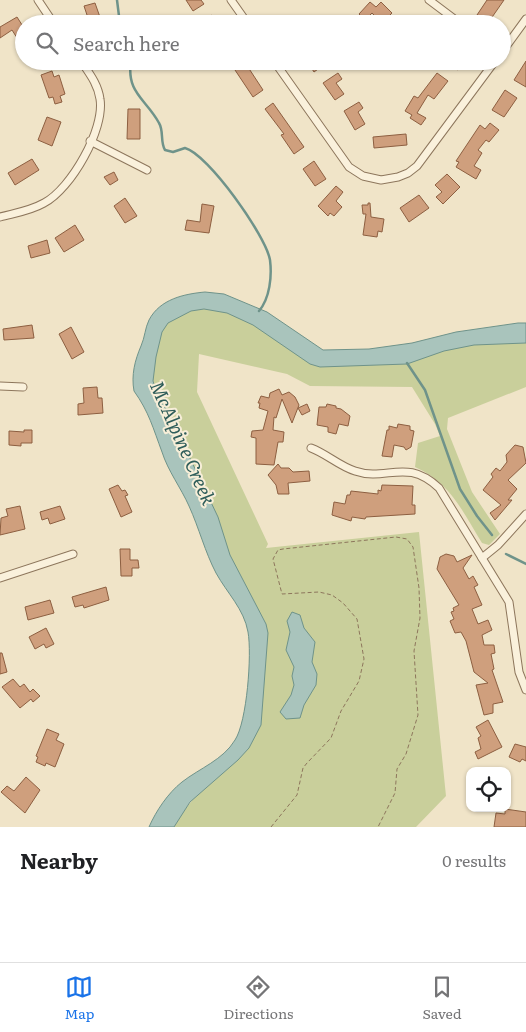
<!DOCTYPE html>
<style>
:root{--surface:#fff;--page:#f6f6f6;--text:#202124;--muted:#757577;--line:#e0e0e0;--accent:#1a73e8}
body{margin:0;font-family:Literata,serif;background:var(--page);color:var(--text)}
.controls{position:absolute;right:15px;bottom:15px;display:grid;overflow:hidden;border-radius:10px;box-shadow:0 1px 4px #0004}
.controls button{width:45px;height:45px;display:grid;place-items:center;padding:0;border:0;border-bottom:1px solid var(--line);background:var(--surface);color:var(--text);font:25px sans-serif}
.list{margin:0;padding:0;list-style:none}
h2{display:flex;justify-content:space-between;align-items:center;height:65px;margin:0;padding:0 20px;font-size:21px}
h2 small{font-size:16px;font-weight:400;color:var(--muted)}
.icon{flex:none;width:28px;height:28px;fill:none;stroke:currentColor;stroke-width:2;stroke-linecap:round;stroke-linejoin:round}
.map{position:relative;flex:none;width:526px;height:827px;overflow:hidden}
.search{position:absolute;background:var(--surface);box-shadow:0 1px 4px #0004;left:15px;right:15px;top:15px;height:55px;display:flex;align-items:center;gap:12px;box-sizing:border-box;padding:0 18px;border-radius:28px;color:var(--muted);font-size:19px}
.sheet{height:135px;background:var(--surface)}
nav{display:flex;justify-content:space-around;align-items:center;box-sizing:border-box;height:70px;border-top:1px solid var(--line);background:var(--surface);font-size:14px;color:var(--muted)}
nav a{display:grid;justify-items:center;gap:2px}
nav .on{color:var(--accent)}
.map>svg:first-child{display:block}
.green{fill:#c9cf9b}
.water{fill:#a9c4bc;stroke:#6f938a}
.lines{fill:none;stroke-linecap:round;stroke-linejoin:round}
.stream{stroke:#6f938a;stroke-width:2.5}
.building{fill:#cf9f7d;stroke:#8d5f41}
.minor-casing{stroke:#8d765c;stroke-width:9}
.path{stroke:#8d765c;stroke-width:1;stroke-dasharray:4 2.5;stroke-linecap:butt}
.minor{stroke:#faf1dc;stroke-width:7}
.labels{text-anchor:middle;stroke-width:4;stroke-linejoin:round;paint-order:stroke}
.water-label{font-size:19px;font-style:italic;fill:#2f5d5a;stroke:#f7eed8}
</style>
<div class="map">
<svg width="526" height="827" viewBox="0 0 526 827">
<rect width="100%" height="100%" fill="#f0e4c8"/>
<path class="green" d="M232 302 331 364 526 335V387L448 418 447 429 472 492 500 534 489 545 482 543C462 511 451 483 415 467L418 443 440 436 435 424 412 387 310 386 287 374 199 354 197 392 268 544 266 548 419 532 446 796 416 827H170L191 802 205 777 241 745 260 650 145 385 153 341 177 311Z"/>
<g class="water">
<path d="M205 292 224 294 267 312 323 350 369 349 412 343 456 332 518 323H526V343L474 345 444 351 407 364 320 367 310 364 253 325 227 313 204 309 191 311 168 323 162 332 156 357 153 381 158 396 169 414 218 517 230 555 266 624 268 633 261 725 249 748 238 760 190 802 174 827H149C156 811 168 793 182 782 200 768 223 760 235 740 247 722 252 654 248 632 244 609 227 593 216 573 205 552 199 528 189 506 181 488 168 471 162 452 153 428 149 412 134 391 131 375 135 360 141 346 145 337 145 328 149 320 160 299 184 294 205 292Z"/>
<polygon points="292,612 300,615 304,628 315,642 312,662 317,674 316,685 304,705 300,718 286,719 280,712 291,695 294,685 292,676 294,667 286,650 290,632 287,621"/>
</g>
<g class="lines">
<g class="stream">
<polyline points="117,0 120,24"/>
<path d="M131 61C126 93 146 99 159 123 164 131 160 142 165 150L173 152 185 148C208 154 266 236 270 260 272 276 270 298 259 311"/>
<polyline points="407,363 425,390 460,489 477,516 492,535"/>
<polyline points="506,554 526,564"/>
</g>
</g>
<g class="building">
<polygon points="186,0 201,0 204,4 193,11"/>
<polygon points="487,0 504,0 488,23 477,15"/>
<polygon points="370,2 376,7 381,2 392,13 382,23 372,13 365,20 359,14"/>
<polygon points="95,3 101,20 90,24 84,6"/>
<polygon points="212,15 218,24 200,24"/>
<polygon points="288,16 294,24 277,24"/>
<polygon points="17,17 24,28 24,49 12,30 0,38 0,27"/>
<polygon points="229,61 244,61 263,90 253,97"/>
<polygon points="307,61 329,61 314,72"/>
<polygon points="445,61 464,61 458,70"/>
<polygon points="526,61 526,87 514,80"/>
<polygon points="52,71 54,77 59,75 65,94 60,96 62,102 55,104 53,97 49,98 41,75"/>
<polygon points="338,73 342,79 336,83 344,94 335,100 323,83"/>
<polygon points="437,73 448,81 434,99 428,95 417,113 426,118 421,125 410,118 412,115 405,111 414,96 418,98"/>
<polygon points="505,90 517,98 504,117 492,110"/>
<polygon points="359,102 363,108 358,112 365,124 355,130 344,111"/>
<polygon points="273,103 304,147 294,154 281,135 284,134 265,109"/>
<polygon points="128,109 140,109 140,139 127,139"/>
<polygon points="47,117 61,122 52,146 38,140"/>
<polygon points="490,123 499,130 489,142 486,140 478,150 482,153 474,166 481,170 476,179 456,167 459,162 456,161 480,125 485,129"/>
<polygon points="406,134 407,145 374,148 373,137"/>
<polygon points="32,159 39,170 15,185 8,173"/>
<polygon points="314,161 326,179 315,186 303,169"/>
<polygon points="114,172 118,180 110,185 104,177"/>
<polygon points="447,174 460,187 443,204 436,197 442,192 435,185"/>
<polygon points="336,186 343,192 336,201 342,207 334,216 330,213 328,216 318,206"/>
<polygon points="419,195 429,208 409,222 400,208"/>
<polygon points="125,198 137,216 125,223 114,206"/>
<polygon points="368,203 370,203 371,217 384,219 382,232 378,231 377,237 363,235 366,214 363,214 362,205 368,205"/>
<polygon points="202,204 214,206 209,233 185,230 187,220 200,222"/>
<polygon points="75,225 84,240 64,252 55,238"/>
<polygon points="47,240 50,253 31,258 28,246"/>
<polygon points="32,325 34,338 4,340 3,329"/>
<polygon points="71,327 84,352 72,359 59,334"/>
<polygon points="97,387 98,398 102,398 103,413 78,415 78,404 84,403 83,388"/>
<polygon points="279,389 282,395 289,392 295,397 299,405 292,423 282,399 276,418 274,417 273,430 284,432 283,442 278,442 274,465 256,464 256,438 251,437 252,431 263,430 268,411 259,408 260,403 258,403 261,396 269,398 270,393"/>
<polygon points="307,404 310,411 302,415 298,408"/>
<polygon points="327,404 336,406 336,408 341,409 350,416 348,426 339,424 336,434 328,432 328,427 317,425 319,407 326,407"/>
<polygon points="398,424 410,426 410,430 414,431 411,447 406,450 404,447 394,445 392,457 382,456 387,430 389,430 389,426 397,428"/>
<polygon points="24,430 32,430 32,443 21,443 21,446 9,445 9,431 24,432"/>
<polygon points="515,445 523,447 526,463 508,480 517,489 508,500 512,500 495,520 490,513 501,505 483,490 493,477 491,474 496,468 500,471 507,462 506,455"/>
<polygon points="278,464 281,468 289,468 293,472 309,471 310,481 288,483 289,494 278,494 276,485 268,475"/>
<polygon points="118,485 122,491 125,490 128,495 125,496 132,512 121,517 109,489"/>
<polygon points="382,485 413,486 412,505 415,505 415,514 366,517 365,519 352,517 351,521 332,515 334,502 345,504 347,495 350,495 351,491 378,494 378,490 381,491"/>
<polygon points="20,506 25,529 0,535 1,518 8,516 6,509"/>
<polygon points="60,506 65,519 50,524 48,518 42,520 40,512"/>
<polygon points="120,549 130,549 130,560 138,560 139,568 132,568 132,576 121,576"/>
<polygon points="446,554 454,556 457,562 472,555 463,568 469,579 473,576 478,585 474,587 482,605 472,609 478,624 488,620 492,630 482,635 484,645 494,645 495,653 491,654 494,669 492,670 503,702 493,704 493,713 484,715 476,685 488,683 474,672 466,641 461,632 455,633 450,621 454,619 451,612 454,611 453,608 459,605 437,569 440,557"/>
<polygon points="106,587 109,600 84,608 83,605 75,607 72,597"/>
<polygon points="50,600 54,613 28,620 25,607"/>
<polygon points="46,628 54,644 46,648 44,644 35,649 29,637"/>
<polygon points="0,653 2,653 7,672 0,674"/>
<polygon points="13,679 20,687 24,684 30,692 33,689 40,696 33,702 31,699 20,708 2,687"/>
<polygon points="488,720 502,747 478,759 475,752 481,749 478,738 481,736 476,727"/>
<polygon points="47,729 59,734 56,740 64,744 55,767 46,763 45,766 36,762 38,757 36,756"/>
<polygon points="515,744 526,747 526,761 522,759 520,762 509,757"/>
<polygon points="26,777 40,790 25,813 1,792 7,786 14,791"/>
<polygon points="505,809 526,812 526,827 494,827 496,813 505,814"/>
</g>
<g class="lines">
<defs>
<g id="minor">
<polyline points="38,0 54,24"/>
<polyline points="231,0 248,24"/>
<polyline points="429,0 461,24"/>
<polyline points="502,52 526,19"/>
<polyline points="274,61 349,167 363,176 381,180 398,177 408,173 417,166 495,61"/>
<polyline points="90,141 147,170"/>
<path d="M0 217C15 213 30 211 44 203 71 189 105 129 100 99 98 84 89 73 81 61"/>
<polyline points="0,386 23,387"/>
<path d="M311 448C327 454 339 466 355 471 387 482 406 457 439 488L509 602 519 672 526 690"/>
<polyline points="482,558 498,545 526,514"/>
<polyline points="0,578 73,554"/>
</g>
</defs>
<use href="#minor" class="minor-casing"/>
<polyline class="path" points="271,827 297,795 303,768 307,763 331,738 341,711 359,681 364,659 357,619 343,603 332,595 319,592 282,594 273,559 278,550 283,549 396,537 407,539 413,547 419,588 420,618 414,651 418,715 406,754 397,769 395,793 378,827"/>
<use href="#minor" class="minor"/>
</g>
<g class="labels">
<g class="water-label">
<text transform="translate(183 443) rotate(66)" y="7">McAlpine Creek</text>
</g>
</g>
</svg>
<div class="controls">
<button><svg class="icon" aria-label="locate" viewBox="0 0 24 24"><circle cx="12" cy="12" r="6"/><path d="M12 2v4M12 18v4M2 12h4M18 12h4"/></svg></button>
</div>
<div class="search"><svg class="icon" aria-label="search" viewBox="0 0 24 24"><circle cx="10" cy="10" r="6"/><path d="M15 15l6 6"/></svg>Search here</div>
</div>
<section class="sheet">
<h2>Nearby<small>0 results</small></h2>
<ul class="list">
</ul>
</section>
<nav>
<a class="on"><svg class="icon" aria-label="map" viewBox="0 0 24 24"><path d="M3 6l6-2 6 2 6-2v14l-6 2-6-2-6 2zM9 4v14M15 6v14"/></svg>Map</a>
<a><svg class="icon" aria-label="directions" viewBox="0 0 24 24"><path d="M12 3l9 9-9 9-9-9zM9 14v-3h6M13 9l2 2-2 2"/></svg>Directions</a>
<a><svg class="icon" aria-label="saved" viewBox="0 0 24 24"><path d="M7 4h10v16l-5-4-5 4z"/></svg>Saved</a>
</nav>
